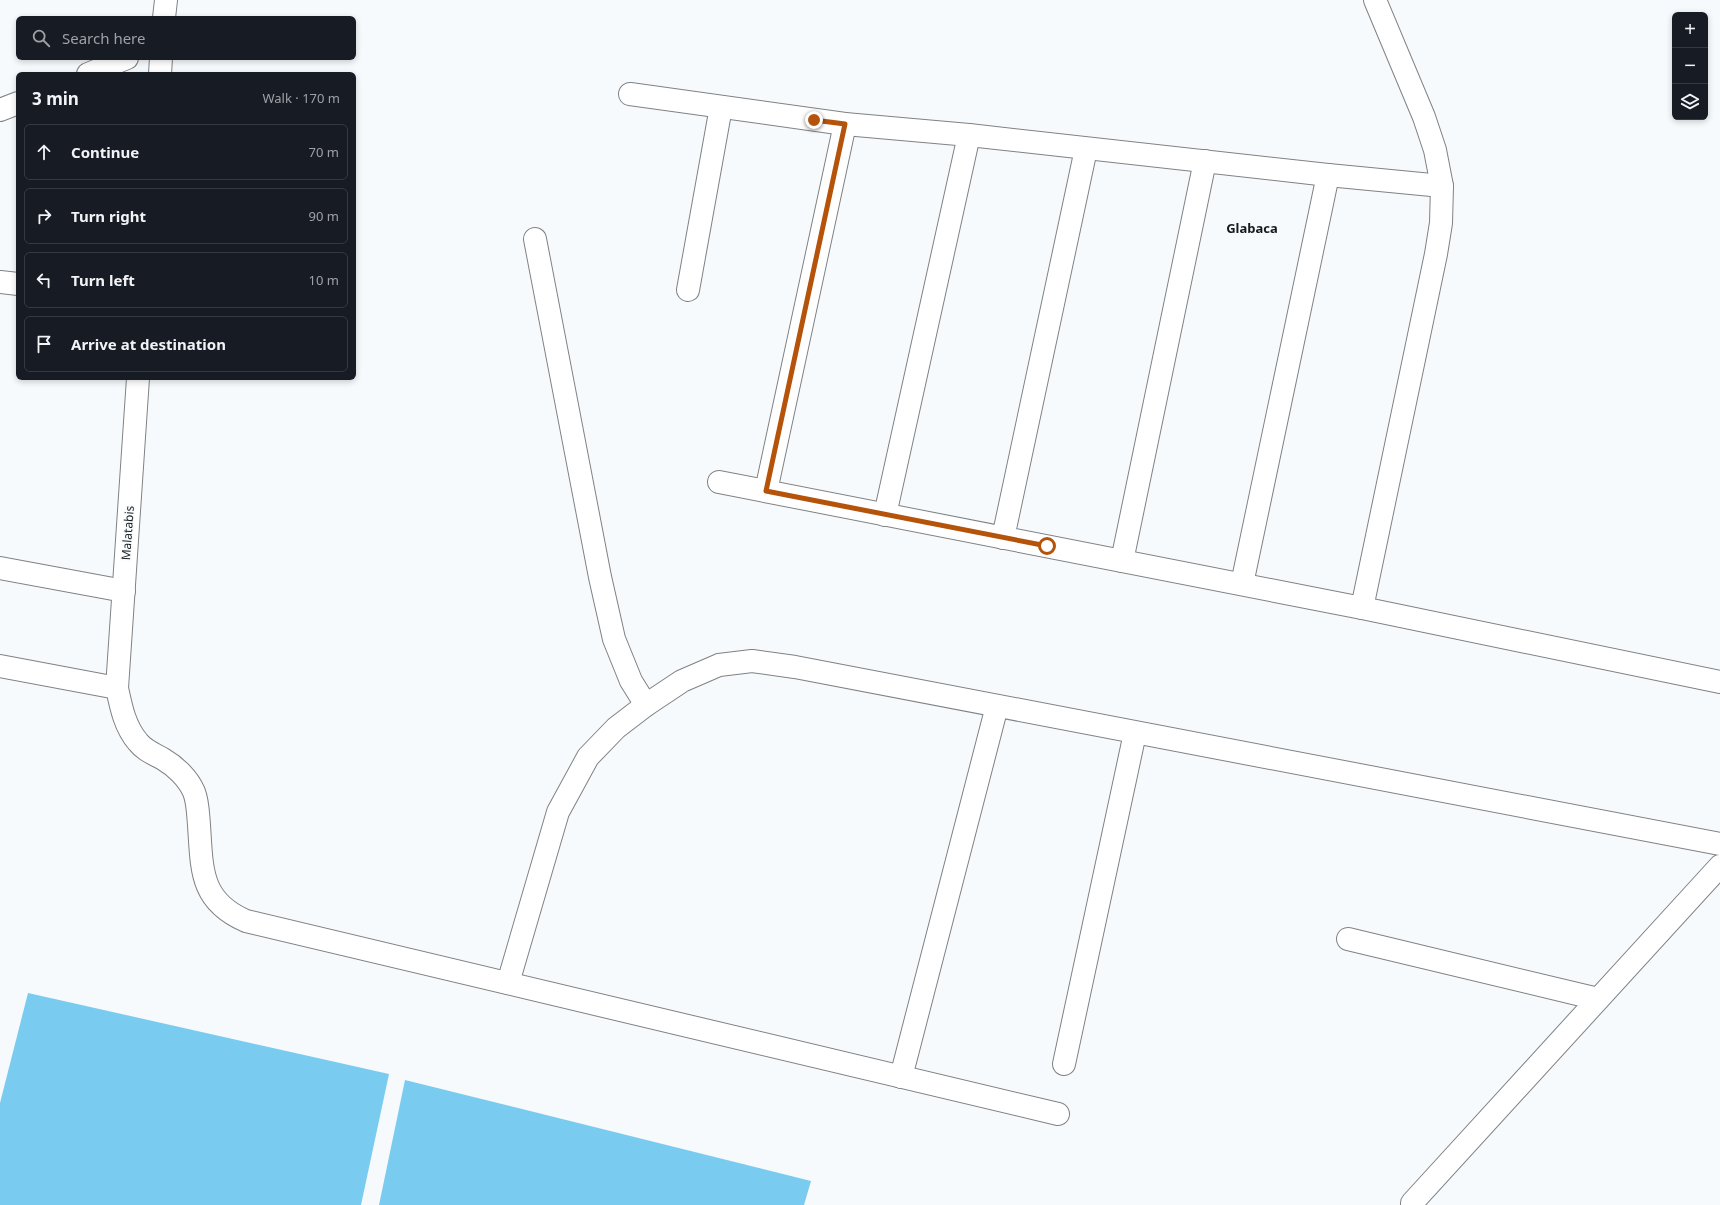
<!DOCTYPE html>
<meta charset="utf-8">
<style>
:root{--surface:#171b24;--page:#20242c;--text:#f1f3f6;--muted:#9ea1a6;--line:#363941}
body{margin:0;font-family:"Noto Sans",sans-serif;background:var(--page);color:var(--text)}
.controls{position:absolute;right:12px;top:12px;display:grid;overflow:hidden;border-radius:6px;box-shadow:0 2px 6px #0003}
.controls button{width:36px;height:36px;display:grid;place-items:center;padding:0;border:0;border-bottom:1px solid var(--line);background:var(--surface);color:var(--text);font:20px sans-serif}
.stop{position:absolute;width:12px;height:12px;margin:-9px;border:3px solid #b45309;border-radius:50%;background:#fff}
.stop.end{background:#b45309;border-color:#fff;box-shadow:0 1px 4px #0008}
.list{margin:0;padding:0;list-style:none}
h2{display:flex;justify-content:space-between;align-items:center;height:52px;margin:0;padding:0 16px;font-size:17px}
h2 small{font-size:13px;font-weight:400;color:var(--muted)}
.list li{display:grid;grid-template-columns:26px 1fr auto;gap:12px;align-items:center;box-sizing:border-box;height:56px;margin:0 8px 8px;padding:0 8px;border:1px solid var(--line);border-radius:6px}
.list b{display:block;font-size:15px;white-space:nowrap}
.list em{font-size:13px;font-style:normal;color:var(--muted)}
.icon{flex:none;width:22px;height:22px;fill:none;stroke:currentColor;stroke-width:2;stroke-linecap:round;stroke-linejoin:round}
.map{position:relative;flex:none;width:1720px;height:1205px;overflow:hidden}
.search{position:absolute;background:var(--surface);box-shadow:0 2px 6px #0003;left:16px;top:16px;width:340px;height:44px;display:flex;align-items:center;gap:10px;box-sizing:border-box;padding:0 14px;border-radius:6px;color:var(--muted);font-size:15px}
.panel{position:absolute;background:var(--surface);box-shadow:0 2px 6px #0003;left:16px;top:72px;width:340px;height:308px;border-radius:6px}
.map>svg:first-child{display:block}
.water{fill:#79ccef}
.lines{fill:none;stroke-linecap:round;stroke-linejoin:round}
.street-casing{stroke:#7f8284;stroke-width:24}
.street{stroke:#fff;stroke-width:22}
.route{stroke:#b45309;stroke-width:5}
.labels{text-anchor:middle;stroke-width:3;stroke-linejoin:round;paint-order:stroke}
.street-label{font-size:12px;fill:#171819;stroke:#f7fafc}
.neighbourhood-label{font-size:13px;font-weight:bold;fill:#171819;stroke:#f7fafc}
</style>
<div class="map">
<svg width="1720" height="1205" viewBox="0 0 1720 1205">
<rect width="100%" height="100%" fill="#f7fafc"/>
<g class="water">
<polygon points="28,993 389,1074 361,1205 0,1205 0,1103"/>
<polygon points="405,1080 811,1181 804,1205 379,1205"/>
</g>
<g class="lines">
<defs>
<g id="street">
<polyline points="164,18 166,0"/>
<polyline points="88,74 127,58"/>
<polyline points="160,74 161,58"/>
<polyline points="630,94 845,124 969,135 1328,175 1442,186"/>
<polyline points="0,110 18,103"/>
<polyline points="535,239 600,577 614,639 631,681 646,705"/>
<polyline points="0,282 18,284"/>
<polyline points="688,290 721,107"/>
<path d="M138 378 117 688C121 707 125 727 138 742 144 750 154 754 163 759 175 766 188 778 194 792 198 802 198 814 199 825 202 870 200 901 246 921L1058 1114"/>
<polyline points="719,482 1362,608 1720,682"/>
<polyline points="766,491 845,124"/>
<polyline points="885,515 969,135"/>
<polyline points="1003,538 1086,149"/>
<polyline points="1122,561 1205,161"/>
<polyline points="0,568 124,591"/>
<polyline points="1242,584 1328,175"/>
<polyline points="1362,608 1436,254 1441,223 1442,186 1435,150 1424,117 1375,0"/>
<polyline points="0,666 117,688"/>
<polyline points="1348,939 1598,999"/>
<polyline points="508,983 558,812 588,757 616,728 646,705 682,681 719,665 752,661 795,667 1720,844"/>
<polyline points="1064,1064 1135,733"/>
<polyline points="901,1077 997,706"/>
<polyline points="1412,1203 1720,866"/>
</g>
</defs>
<use href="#street" class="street-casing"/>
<use href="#street" class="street"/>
</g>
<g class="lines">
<polyline class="route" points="814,120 845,124 766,491 1047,546"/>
</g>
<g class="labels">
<g class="street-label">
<text transform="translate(128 533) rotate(-86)" y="4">Malatabis</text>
</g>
<g class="neighbourhood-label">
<text x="1252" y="233">Glabaca</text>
</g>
</g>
</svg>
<div class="controls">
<button>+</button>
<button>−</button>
<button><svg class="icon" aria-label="layers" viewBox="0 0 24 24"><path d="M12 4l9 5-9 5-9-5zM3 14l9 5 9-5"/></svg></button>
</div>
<div class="stop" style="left:1047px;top:546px"></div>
<div class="stop end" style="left:814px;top:120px"></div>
<div class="search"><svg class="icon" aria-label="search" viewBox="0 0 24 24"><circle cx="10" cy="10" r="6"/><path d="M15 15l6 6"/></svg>Search here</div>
<section class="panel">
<h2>3 min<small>Walk · 170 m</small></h2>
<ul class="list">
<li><svg class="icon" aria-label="ahead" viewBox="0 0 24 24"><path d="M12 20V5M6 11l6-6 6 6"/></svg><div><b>Continue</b></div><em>70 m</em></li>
<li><svg class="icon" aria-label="right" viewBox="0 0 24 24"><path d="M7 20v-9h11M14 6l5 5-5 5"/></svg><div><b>Turn right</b></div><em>90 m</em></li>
<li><svg class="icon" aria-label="left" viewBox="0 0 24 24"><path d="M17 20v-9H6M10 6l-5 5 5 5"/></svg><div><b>Turn left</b></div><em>10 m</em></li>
<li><svg class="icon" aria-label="arrive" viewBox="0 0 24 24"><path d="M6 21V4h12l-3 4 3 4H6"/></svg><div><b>Arrive at destination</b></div></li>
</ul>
</section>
</div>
